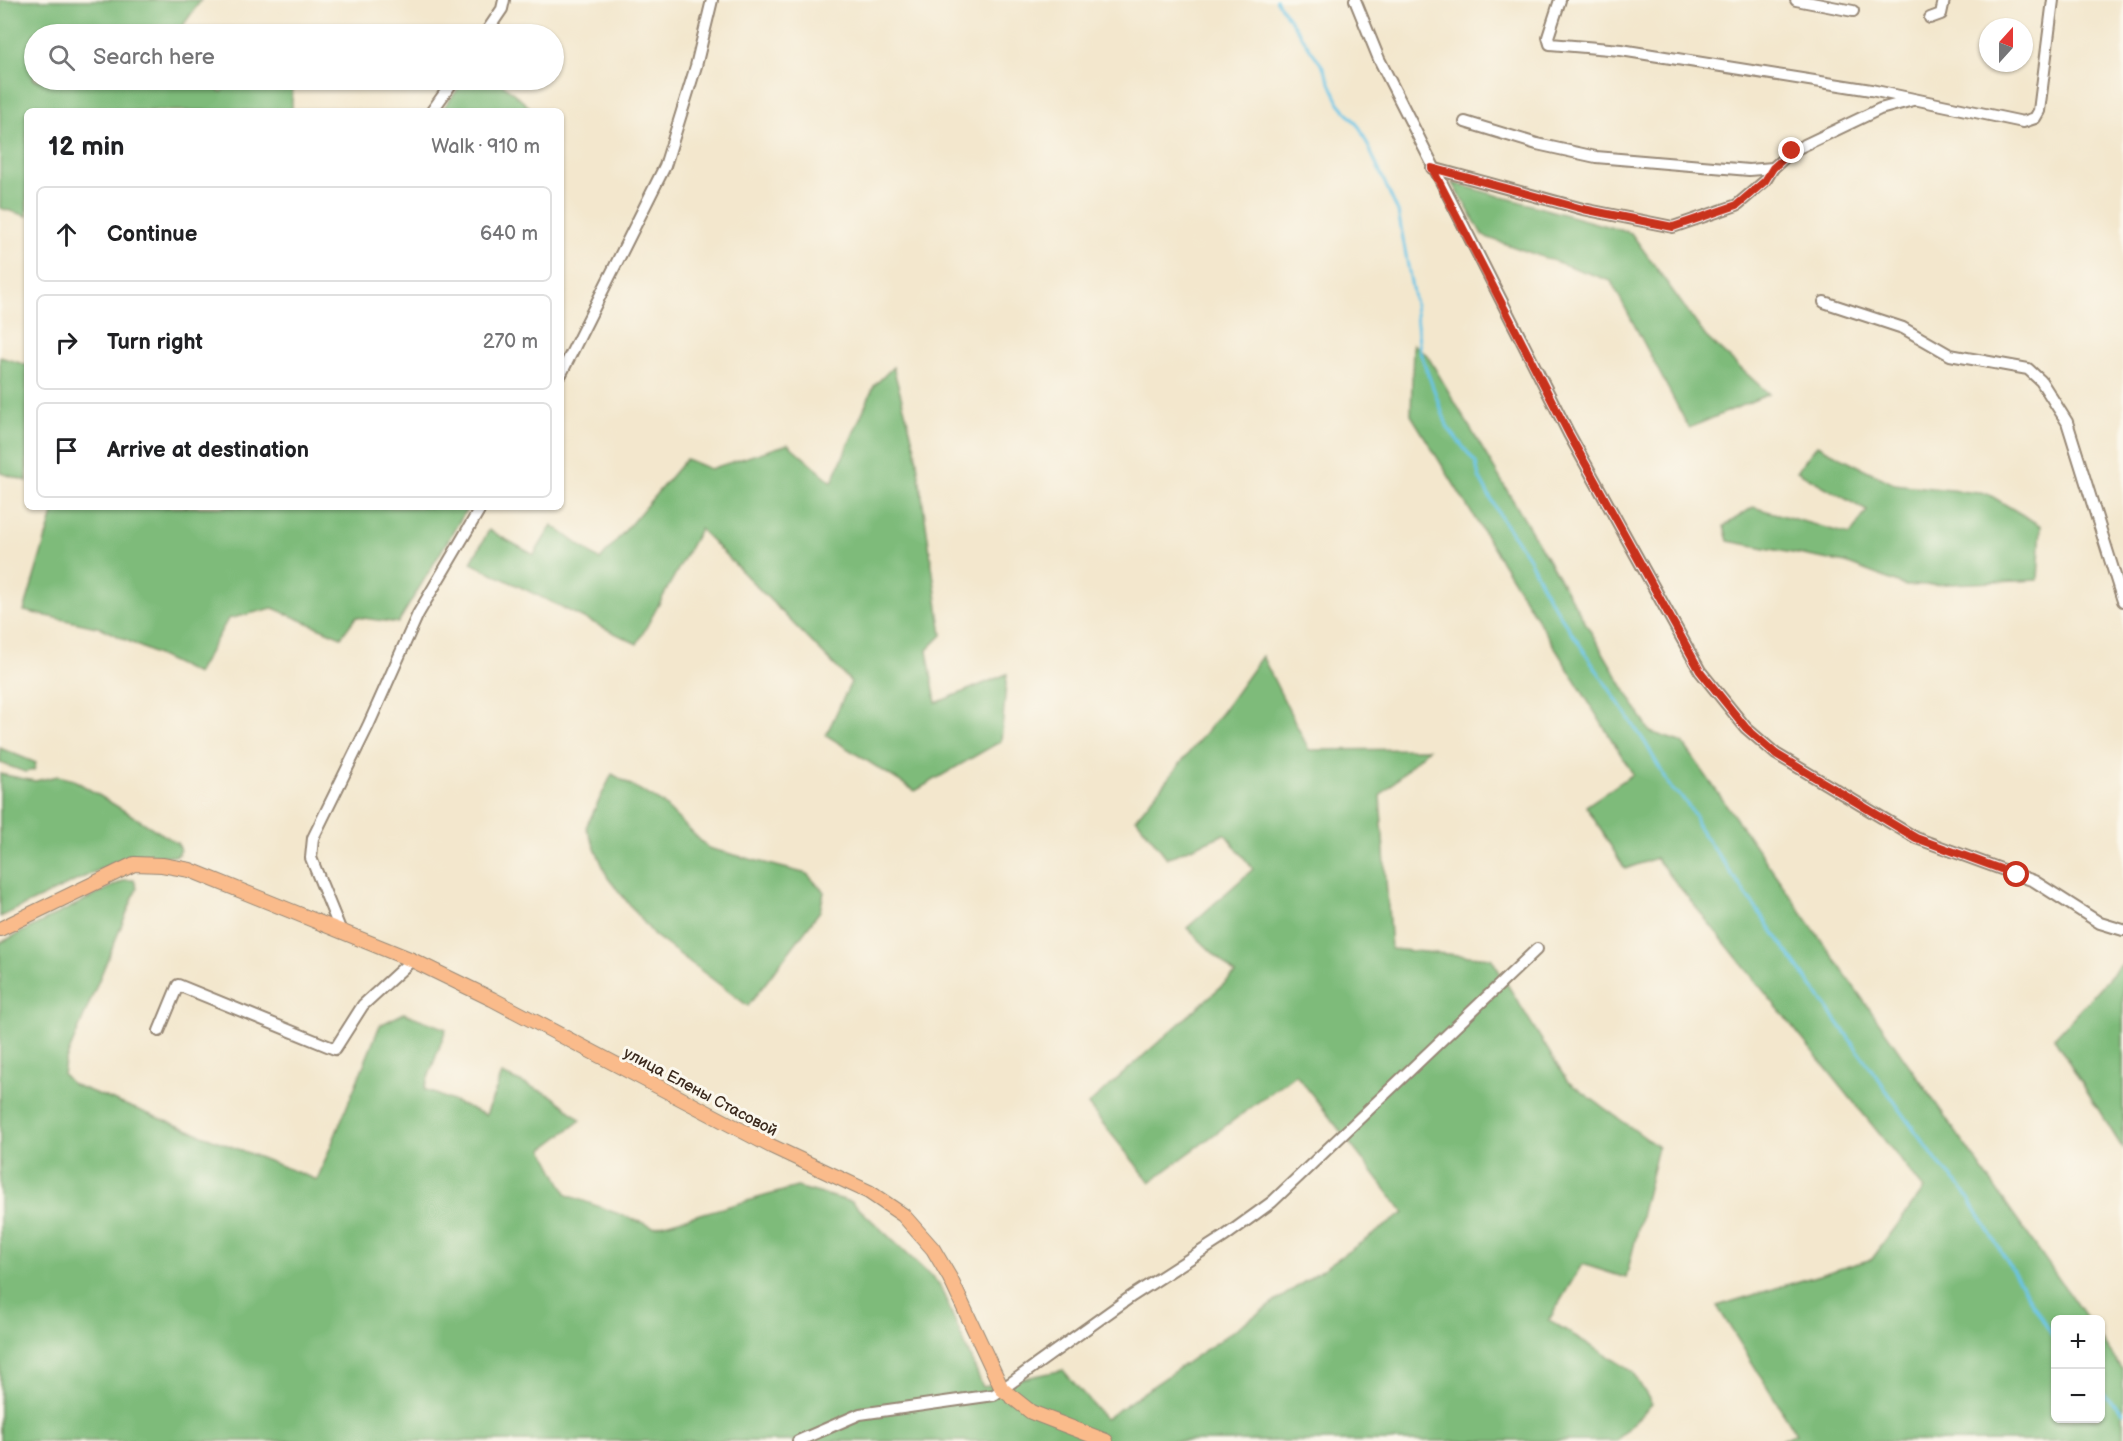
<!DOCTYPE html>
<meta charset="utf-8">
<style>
:root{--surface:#fff;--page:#f6f6f6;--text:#202124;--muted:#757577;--line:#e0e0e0}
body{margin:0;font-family:"Balsamiq Sans",sans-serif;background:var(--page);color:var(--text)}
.controls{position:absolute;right:18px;bottom:18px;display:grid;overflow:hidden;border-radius:9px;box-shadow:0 2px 4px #0004}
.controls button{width:54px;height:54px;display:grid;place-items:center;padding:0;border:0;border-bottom:2px solid var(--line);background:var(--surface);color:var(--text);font:30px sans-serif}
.compass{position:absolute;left:1979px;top:18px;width:54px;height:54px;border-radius:50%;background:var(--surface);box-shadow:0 2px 4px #0004;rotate:21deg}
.stop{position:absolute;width:18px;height:18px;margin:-14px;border:4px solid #c8321e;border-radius:50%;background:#fff}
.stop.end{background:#c8321e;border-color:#fff;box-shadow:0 2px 6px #0008}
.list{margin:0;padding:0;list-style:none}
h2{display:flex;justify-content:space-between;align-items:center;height:78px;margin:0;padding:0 24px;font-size:26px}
h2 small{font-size:20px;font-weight:400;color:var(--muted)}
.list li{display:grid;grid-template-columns:39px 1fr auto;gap:18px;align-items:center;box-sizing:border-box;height:96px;margin:0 12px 12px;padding:0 12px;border:2px solid var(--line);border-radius:9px}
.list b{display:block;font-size:22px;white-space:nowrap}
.list em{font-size:20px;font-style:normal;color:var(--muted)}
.icon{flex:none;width:33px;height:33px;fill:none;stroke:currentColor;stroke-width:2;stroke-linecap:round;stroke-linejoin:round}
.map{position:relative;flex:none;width:2123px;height:1441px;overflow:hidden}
.search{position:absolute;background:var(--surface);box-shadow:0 2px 4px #0004;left:24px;top:24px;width:540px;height:66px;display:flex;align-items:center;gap:15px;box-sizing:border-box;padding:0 21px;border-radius:33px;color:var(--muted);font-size:22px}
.panel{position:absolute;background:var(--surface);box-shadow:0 2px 4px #0004;left:24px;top:108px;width:540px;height:402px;border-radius:9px}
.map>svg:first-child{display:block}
.forest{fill:#7ebb7a;stroke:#5c724c;stroke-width:1.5}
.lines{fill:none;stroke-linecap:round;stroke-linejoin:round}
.stream{stroke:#69c5e7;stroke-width:3}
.minor-casing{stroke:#978876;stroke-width:14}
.major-casing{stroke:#978876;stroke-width:16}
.minor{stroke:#fff;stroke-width:10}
.major{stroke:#fabb8b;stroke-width:14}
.route{stroke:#c8321e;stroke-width:8}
.labels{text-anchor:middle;stroke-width:6;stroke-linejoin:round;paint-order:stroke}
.street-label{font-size:16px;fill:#3b2a1e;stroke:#fbf7ec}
</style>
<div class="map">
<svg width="2123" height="1441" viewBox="0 0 2123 1441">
<rect width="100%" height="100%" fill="#fbf7ec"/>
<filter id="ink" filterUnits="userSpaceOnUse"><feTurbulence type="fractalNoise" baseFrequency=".0167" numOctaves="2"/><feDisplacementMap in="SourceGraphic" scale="12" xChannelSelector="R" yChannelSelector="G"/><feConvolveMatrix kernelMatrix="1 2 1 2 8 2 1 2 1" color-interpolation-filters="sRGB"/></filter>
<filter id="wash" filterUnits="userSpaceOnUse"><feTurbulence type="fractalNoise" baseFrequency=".008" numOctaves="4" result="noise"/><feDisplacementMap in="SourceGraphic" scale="24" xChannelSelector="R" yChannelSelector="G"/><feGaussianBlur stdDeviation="1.35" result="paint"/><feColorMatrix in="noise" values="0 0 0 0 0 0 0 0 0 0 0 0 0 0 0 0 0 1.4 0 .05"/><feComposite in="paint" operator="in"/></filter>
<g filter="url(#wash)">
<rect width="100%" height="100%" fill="#f3e7cd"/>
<g class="forest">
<polygon points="0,0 201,0 177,34 34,34 34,80 195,80 222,92 230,80 292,80 292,111 27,111 27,216 0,208"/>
<polygon points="465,80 498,80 534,111 441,111"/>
<polygon points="1453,183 1631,233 1706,337 1769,394 1689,428 1611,281 1483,236"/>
<polygon points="1413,344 1427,355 1650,732 1683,743 2087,1319 2056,1320 2056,1418 2100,1418 2101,1339 2123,1371 2123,1441 1780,1441 1796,1433 1717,1306 1872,1259 1924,1189 1656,858 1625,869 1586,806 1633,774 1411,415"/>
<polygon points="0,357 27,365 27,481 0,473"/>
<polygon points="893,367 915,448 942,635 927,650 936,703 1007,674 1001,741 915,791 826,735 851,682 700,529 637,644 471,563 489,530 534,555 552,525 600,560 686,459 710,469 788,444 832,482 874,386"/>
<polygon points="1817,445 1894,484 1988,494 2041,526 2038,580 1906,586 1846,563 1728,541 1724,526 1753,507 1850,535 1867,511 1797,471"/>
<polygon points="55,507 468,507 398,623 356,617 341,637 273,608 228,619 197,674 101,628 24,611"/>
<polygon points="1262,656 1309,750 1428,749 1380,796 1391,949 1491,958 1567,1081 1658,1147 1626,1278 1582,1264 1549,1320 1632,1371 1652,1404 1616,1441 0,1441 0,943 125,880 134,880 137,888 65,1062 63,1074 72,1084 317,1180 380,1025 404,1013 446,1029 424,1089 486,1115 502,1074 552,1096 581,1120 543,1149 567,1195 654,1227 797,1187 852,1202 939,1284 983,1387 1063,1370 1105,1419 1404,1213 1296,1074 1150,1182 1088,1105 1235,974 1187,928 1253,869 1225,834 1167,858 1136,818 1222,712"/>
<polygon points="0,748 36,763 34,770 25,772 0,763"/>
<polygon points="0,774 35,781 58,776 74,780 177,843 180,848 179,854 175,856 130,855 0,917"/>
<polygon points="612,774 661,802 708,848 807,874 824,892 820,911 748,1006 654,935 608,878 586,827"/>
<polygon points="2123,963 2123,1149 2054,1038"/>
</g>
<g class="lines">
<g class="stream">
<polyline points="1276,0 1323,67 1339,103 1360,128 1398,212 1415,304 1420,352 1448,428 1476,463 1479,477 1503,521 1527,555 1548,597 1646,744 1672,790 1681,796 1695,816 1698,827 1939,1164 1963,1189 2056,1342"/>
<polyline points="2100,1391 2123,1412"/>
</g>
</g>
</g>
<g filter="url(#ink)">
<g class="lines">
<defs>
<g id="minor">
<polyline points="1355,0 1379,59 1569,434 1700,671 1746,728 1776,754 1916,838 2034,881 2100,923 2123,930"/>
<polyline points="1560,0 1548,37 1550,44 1621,50 1871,90 2023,122 2035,118 2039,111 2053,0"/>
<polyline points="1796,0 1853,11"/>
<polyline points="1930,18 1941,14 1944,0"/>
<polyline points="485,34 502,9 504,0"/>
<polyline points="432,111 454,80"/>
<polyline points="1465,122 1537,144 1596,157 1749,170 1773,168"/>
<polyline points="1432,168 1583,209 1673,227 1737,205 1765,181 1773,168 1792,151 1880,109 1913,100"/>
<polyline points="1824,302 1903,328 1950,355 2028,369 2041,381 2067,422 2123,601"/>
<polyline points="561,374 665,166 696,66 712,0"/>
<polyline points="340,929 311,858 313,838 368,726 418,614 481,507"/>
<polyline points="159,1031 178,985 335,1049 363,1005 412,960"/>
<polyline points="798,1441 860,1414 994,1395 1132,1296 1225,1236 1272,1202 1537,949"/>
</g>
<polyline id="major" points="0,929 134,864 162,865 190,870 412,960 492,999 771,1146 869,1192 903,1215 933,1249 950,1278 1002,1389 1031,1412 1106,1441"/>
</defs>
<use href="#minor" class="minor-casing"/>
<use href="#major" class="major-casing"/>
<use href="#minor" class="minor"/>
<use href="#major" class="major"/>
</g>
</g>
<g class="lines" filter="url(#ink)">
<polyline class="route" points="1792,151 1773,168 1765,181 1737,205 1673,227 1583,209 1432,168 1569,434 1700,671 1746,728 1776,754 1916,838 2017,875"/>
</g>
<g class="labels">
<g class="street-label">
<text transform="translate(701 1091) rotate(28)" y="6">улица Елены Стасовой</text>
</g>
</g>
</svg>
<div class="controls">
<button>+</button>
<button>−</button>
</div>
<svg class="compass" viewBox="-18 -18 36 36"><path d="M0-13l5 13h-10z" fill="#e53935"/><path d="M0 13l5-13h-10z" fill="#757577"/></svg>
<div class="stop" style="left:2017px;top:875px"></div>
<div class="stop end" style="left:1792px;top:151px"></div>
<div class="search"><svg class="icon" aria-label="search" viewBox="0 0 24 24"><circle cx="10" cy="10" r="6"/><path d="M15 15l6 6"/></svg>Search here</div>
<section class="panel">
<h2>12 min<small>Walk · 910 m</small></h2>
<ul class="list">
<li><svg class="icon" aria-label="ahead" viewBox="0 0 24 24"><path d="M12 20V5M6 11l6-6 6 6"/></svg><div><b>Continue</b></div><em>640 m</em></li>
<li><svg class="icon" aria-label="right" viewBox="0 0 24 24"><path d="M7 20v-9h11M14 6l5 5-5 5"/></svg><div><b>Turn right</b></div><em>270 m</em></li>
<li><svg class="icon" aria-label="arrive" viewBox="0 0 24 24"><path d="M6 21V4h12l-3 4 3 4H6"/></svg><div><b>Arrive at destination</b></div></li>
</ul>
</section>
</div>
